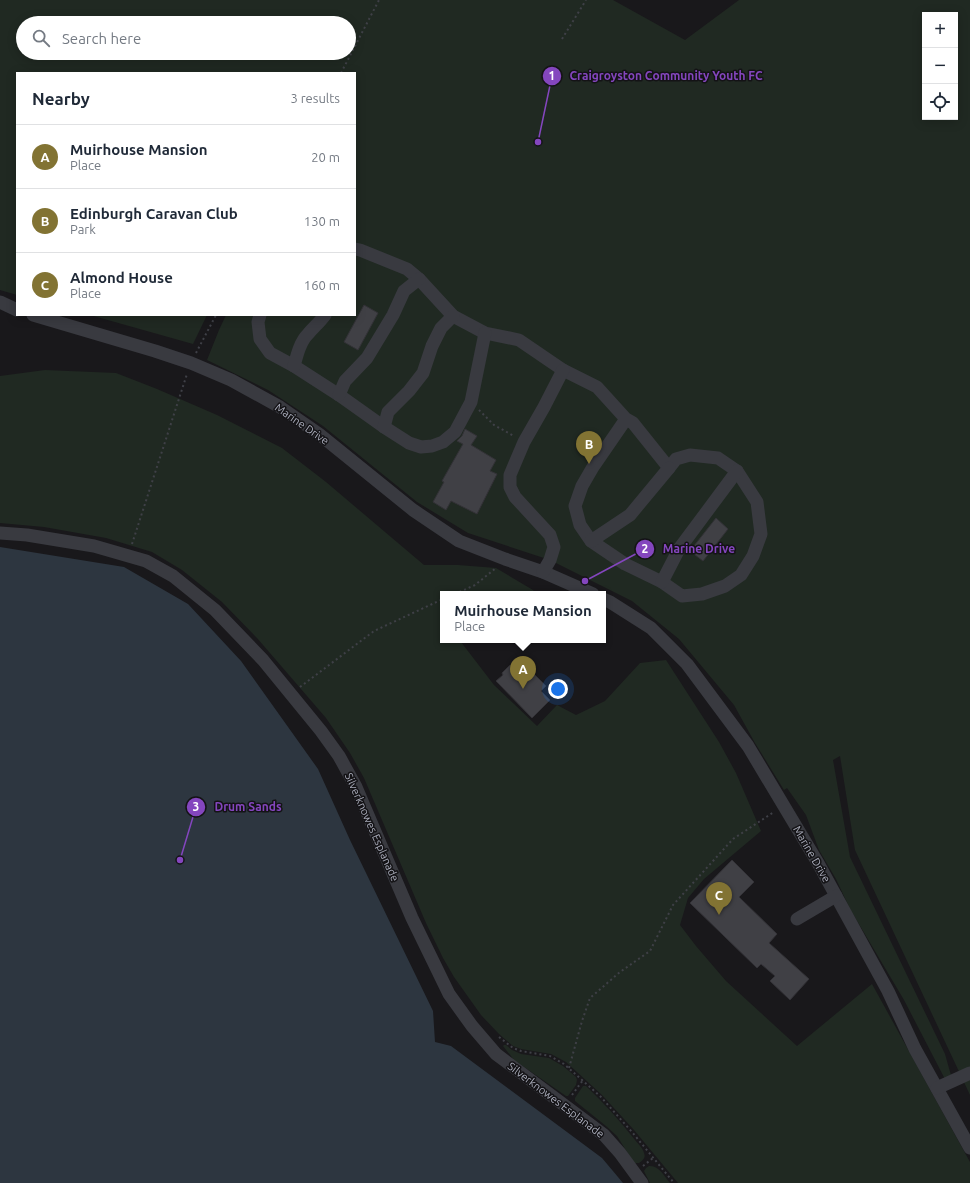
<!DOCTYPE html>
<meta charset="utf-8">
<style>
:root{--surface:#fff;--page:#f2f2f3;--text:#1f2937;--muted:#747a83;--line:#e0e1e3;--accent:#827333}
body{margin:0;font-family:Ubuntu,sans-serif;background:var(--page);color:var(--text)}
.controls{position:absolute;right:12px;top:12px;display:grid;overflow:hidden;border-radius:0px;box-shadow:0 2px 10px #0003}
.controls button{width:36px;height:36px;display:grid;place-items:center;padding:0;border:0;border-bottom:1px solid var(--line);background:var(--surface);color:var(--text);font:20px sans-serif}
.you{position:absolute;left:558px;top:689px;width:14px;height:14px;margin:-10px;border:3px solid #fff;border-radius:50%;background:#1a73e8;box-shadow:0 0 0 6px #1a73e833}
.badge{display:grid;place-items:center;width:26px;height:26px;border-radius:50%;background:var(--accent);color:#fff;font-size:13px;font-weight:700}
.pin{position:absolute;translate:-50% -33px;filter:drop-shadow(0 1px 2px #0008)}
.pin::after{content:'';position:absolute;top:21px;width:14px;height:12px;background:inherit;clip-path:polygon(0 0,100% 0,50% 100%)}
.popup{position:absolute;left:440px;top:591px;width:166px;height:52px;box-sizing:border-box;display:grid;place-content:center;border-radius:0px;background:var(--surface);filter:drop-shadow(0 1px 3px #0005);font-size:13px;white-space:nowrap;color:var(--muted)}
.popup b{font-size:15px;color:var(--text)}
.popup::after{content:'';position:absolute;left:50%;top:100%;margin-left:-8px;border:8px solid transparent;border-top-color:var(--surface)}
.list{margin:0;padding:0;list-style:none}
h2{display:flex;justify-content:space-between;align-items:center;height:52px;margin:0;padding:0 16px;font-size:17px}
h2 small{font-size:13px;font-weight:400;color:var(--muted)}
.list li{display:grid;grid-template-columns:26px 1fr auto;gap:12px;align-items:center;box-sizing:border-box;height:64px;padding:0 16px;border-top:1px solid var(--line)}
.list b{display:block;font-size:15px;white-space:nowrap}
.list p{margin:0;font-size:13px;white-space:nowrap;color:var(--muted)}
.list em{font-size:13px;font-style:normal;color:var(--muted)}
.icon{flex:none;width:22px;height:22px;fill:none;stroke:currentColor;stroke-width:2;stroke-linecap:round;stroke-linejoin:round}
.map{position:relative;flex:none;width:970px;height:1183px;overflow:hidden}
.search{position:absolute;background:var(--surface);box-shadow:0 2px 10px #0003;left:16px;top:16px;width:340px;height:44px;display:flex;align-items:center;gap:10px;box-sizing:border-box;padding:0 14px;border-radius:22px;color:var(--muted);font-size:15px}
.panel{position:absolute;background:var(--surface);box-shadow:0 2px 10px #0003;left:16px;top:72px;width:340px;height:244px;border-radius:0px}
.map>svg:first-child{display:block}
.green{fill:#202922;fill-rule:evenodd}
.water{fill:#2d3640}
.building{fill:#404045;stroke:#333237}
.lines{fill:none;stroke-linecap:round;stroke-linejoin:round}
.path{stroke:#3f4047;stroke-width:2;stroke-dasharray:2 3;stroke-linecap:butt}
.minor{stroke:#393a40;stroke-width:13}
.labels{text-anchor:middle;stroke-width:3;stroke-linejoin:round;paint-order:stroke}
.street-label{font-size:11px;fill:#aaadbb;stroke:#141316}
.leader{fill:none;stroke:#8446be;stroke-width:1.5}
.callout-dot{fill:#8446be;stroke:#141316;stroke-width:1.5}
.mark-label{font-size:12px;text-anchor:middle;font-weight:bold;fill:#fff}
.callout-label{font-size:12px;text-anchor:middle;font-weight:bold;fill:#8446be;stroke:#141316;stroke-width:3;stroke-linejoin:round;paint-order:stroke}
</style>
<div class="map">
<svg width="970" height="1183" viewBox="0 0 970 1183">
<rect width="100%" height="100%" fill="#19181b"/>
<g class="green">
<path d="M0 0H613L685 40 739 0H970V1095L855 850 840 756 833 760 850 857 945 1054 954 1086 947 1083 904 1000 850 909 836 879 819 850 806 815 787 788 784 790 755 743 734 705 679 639 632 601 550 560 468 533 417 502 323 426 268 390 207 360 219 330 226 315H355V73H17V295L0 290ZM925 15H955V117H925ZM23 23H349V53H23Z"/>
<polygon points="90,315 207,315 193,344"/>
<polygon points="45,370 116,373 157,389 217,415 282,448 326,482 424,565 458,565 496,568 533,590 536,594 443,594 443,640 463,640 461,642 494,685 537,726 557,705 576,715 605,701 640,663 666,660 719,742 736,773 761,831 704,879 688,898 680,925 696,946 726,981 797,1046 872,984 970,1162 970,1183 678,1183 634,1130 602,1095 566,1062 551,1054 521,1049 513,1046 499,1034 481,1015 454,977 443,958 426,923 364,778 350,753 326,718 257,638 222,602 182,570 152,552 106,538 44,527 0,523 0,376"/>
<polygon points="504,1045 506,1045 512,1050 521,1054 549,1058 563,1066 576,1077 577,1080 576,1085 568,1096 566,1096 514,1060 503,1046"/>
<path d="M583 1086H586C604 1103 620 1121 635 1140 638 1144 643 1148 644 1153 646 1158 643 1160 639 1163H634L617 1136 606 1126 575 1101V1098Z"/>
<path d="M649 1166C659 1165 664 1176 670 1183H650L644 1171 646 1168Z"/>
</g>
<polygon class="water" points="0,547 124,567 188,604 241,661 318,769 350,840 433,1011 435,1042 451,1046 602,1158 623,1183 0,1183"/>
<g class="building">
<polygon points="364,305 378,313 358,350 344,342"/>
<polygon points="465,429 477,436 471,445 496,460 490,471 497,474 477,514 451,501 446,510 433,502 444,482 442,481 463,444 457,441 462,436"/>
<polygon points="716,518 728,529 703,561 690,551"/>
<polygon points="516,662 531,677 534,674 546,686 541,691 550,700 532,718 496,681 503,675 502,673 510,665 511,667"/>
<polygon points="732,860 754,882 739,897 777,934 769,943 809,979 790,1000 770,981 775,976 761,964 757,968 690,903"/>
</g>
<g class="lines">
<g class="path">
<polyline points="562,39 586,0"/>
<polyline points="341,73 379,0"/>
<polyline points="196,353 216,315"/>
<polyline points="479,410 494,425 514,436"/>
<polyline points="132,544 187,374"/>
<polyline points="455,594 475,585 496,568"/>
<polyline points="300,687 374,631 443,599"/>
<polyline points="499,1037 513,1048 521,1051 550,1056 564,1064 600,1096 632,1132 674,1183"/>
<polyline points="569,1068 582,1021 590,998 620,972 650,951 673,905 733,839 774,812"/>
<polyline points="572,1095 583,1080"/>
<polyline points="643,1166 653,1158"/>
</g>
<g class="minor">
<polyline points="355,249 360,250 407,269 419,279 453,316 485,333 519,340 563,370 597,387 626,419 633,423 669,468 676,459 690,455 718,458 737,471 757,502 761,534 753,556 741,575 725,586 702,594 682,596 662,582 625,564 591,541 580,525 575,506 582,486 593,467 626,419"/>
<polyline points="0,302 17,310"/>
<polyline points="33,315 155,351 191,363 231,380 280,407 319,434 413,510 459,541 505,559 543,572 593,594"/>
<polyline points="260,315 258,322 260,339 270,353 294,366 339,395 384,427 409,443 421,447 432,446 443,442 455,432 471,402 485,333"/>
<path d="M294 366C297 355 300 342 308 334 314 327 320 322 325 315"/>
<polyline points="339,395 345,381 367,358 393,315 404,291 419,279"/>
<polyline points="384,427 388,412 409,391 423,373 432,346 441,328 453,316"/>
<polyline points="0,533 27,535 94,546 146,561 173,576 215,610 263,660 321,731 339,756 356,787 412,918 449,994 472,1026 496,1054 604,1135 620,1153 642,1183"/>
<polyline points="591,541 630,515 669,468"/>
<polyline points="543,572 550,560 554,547 550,535 515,497 510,487 510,475 524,442 544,407 563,370"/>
<polyline points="662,582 679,549 737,471"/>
<polyline points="603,599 610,602 651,628 687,664 748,746 818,863 888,991 915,1049 970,1148"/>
<polyline points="797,919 836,896"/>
<polyline points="937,1088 970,1073"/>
</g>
</g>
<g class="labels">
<g class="street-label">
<text transform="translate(302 424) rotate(35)" y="4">Marine Drive</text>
<text transform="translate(372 827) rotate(66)" y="4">Silverknowes Esplanade</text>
<text transform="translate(812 854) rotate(60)" y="4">Marine Drive</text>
<text transform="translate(556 1100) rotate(37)" y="4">Silverknowes Esplanade</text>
</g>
</g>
<path class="leader" d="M538 142L552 76M585 581L645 549M180 860L196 807"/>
<g class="callout-dot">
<circle cx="538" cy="142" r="4"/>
<circle cx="585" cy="581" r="4"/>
<circle cx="180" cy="860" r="4"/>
<circle cx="552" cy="76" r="10"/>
<circle cx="645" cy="549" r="10"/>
<circle cx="196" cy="807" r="10"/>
</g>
<g class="mark-label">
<text x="552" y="80">1</text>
<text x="645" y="553">2</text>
<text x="196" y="811">3</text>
</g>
<g class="callout-label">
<text x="666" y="80">Craigroyston Community Youth FC</text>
<text x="699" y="553">Marine Drive</text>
<text x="248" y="811">Drum Sands</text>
</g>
</svg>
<div class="controls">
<button>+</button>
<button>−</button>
<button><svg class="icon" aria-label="locate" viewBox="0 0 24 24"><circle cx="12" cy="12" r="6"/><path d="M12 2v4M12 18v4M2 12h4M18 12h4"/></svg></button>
</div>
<div class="you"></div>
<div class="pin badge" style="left:523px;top:689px">A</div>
<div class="popup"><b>Muirhouse Mansion</b>Place</div>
<div class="pin badge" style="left:589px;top:464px">B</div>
<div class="pin badge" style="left:719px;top:915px">C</div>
<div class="search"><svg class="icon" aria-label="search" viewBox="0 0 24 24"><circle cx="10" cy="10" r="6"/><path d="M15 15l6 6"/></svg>Search here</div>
<section class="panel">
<h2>Nearby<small>3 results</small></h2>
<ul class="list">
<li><span class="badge">A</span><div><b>Muirhouse Mansion</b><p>Place</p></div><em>20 m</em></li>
<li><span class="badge">B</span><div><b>Edinburgh Caravan Club</b><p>Park</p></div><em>130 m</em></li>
<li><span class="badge">C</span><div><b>Almond House</b><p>Place</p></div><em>160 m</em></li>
</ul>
</section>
</div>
